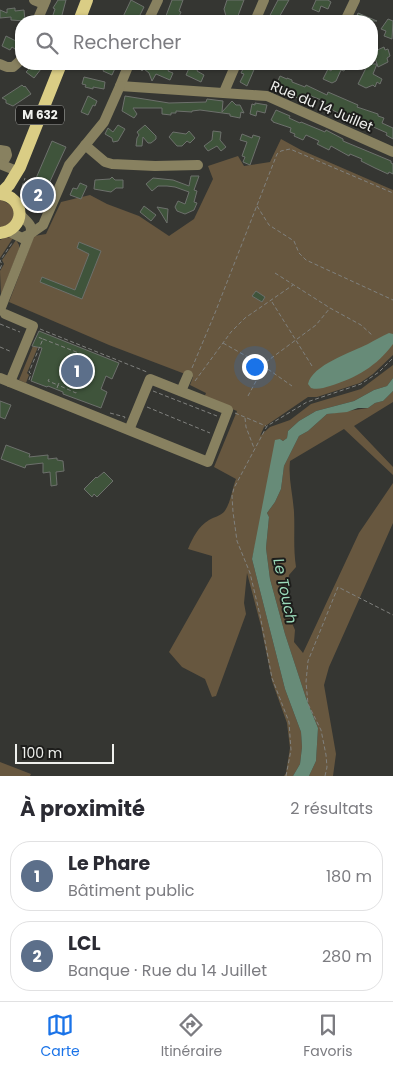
<!DOCTYPE html>
<html lang="fr">
<meta charset="utf-8">
<style>
:root{--surface:#fff;--page:#f2f2f3;--text:#2b2b33;--muted:#7c7c81;--line:#e1e1e2;--accent:#1a73e8}
body{margin:0;font-family:Poppins,sans-serif;background:var(--page);color:var(--text)}
.scale{position:absolute;left:15px;bottom:12px;width:99px;box-sizing:border-box;padding-left:5px;border:2px solid #eff0ed;border-top:0;font-size:14px;line-height:18px;white-space:nowrap;color:#eff0ed;-webkit-text-stroke:4px #1d1d1b;paint-order:stroke}
.you{position:absolute;left:254px;top:366px;width:18px;height:18px;margin:-12px;border:4px solid #fff;border-radius:50%;background:#1a73e8;box-shadow:0 0 0 8px #1a73e833}
.badge{display:grid;place-items:center;width:32px;height:32px;border-radius:50%;background:var(--accent);color:#fff;font-size:16px;font-weight:700}
.pin{position:absolute;translate:-50% -50%;border:2px solid #fff;box-shadow:0 1px 5px #0006}
.list{margin:0;padding:0;list-style:none}
h2{display:flex;justify-content:space-between;align-items:center;height:65px;margin:0;padding:0 20px;font-size:21px}
h2 small{font-size:16px;font-weight:400;color:var(--muted)}
.list li{display:grid;grid-template-columns:32px 1fr auto;gap:15px;align-items:center;box-sizing:border-box;height:70px;margin:0 10px 10px;padding:0 10px;border:1px solid var(--line);border-radius:20px}
.list b{display:block;font-size:19px;white-space:nowrap}
.list p{margin:0;font-size:16px;white-space:nowrap;color:var(--muted)}
.list em{font-size:16px;font-style:normal;color:var(--muted)}
.icon{flex:none;width:28px;height:28px;fill:none;stroke:currentColor;stroke-width:2;stroke-linecap:round;stroke-linejoin:round}
.map{position:relative;flex:none;width:393px;height:776px;overflow:hidden}
.search{position:absolute;background:var(--surface);box-shadow:0 1px 4px #0004;left:15px;right:15px;top:15px;height:55px;display:flex;align-items:center;gap:12px;box-sizing:border-box;padding:0 18px;border-radius:20px;color:var(--muted);font-size:19px}
.sheet{height:225px;background:var(--surface)}
nav{display:flex;justify-content:space-around;align-items:center;box-sizing:border-box;height:70px;border-top:1px solid var(--line);background:var(--surface);font-size:14px;color:var(--muted)}
nav a{display:grid;justify-items:center;gap:2px}
nav .on{color:var(--accent)}
.map>svg:first-child{display:block}
.green{fill:#67573f}
.water{fill:#678b78}
.building{fill:#3f543b;stroke:#6d706c}
.lines{fill:none;stroke-linecap:round;stroke-linejoin:round}
.path{stroke:#80817e;stroke-width:1;stroke-dasharray:4 2.5;stroke-linecap:butt}
.minor{stroke:#888160;stroke-width:10}
.major{stroke:#dacd85;stroke-width:12}
.labels{text-anchor:middle;stroke-width:4;stroke-linejoin:round;paint-order:stroke}
.shield{fill:#1d1d1b;stroke:#b0b1ae;stroke-width:1}
.shield-label{font-size:12px;font-weight:bold;fill:#eff0ed}
.street-label{font-size:14px;fill:#eff0ed;stroke:#1d1d1b}
.water-label{font-size:15px;font-style:italic;fill:#9bdaba;stroke:#1d1d1b}
</style>
<div class="map">
<svg width="393" height="776" viewBox="0 0 393 776">
<rect width="100%" height="100%" fill="#353632"/>
<g class="green">
<path d="M281 139 301 150 393 190V355L373 374 360 383 317 397H308L264 427 260 436 270 427 290 420 311 404 361 389 393 365V378L387 386 374 390 354 401 316 411 299 421 288 431 287 438 283 441 280 439 252 559 285 689 301 732 302 747 300 764 293 776H284L286 773 290 748 287 723 272 681 261 626 247 573 244 603 246 614 216 696 212 697 205 679 182 667 169 652 212 576V556L188 549C193 537 198 527 209 520 214 517 220 516 224 512 231 503 232 489 236 479L214 467 237 411 204 398 206 393 190 385 193 377 109 345 9 302 34 236 46 234 61 202 90 195 107 204 139 216 169 236 194 219 213 179 208 166 238 156 244 166 270 162Z"/>
<polygon points="0,199 14,207 13,222 0,228"/>
<polygon points="6,237 13,238 0,258 0,240"/>
<polygon points="16,240 19,245 19,249 1,295 0,271 4,264 2,260"/>
<polygon points="33,346 38,347 27,373 29,375 26,383 19,380"/>
<path d="M393 391V402L354 426 393 467V475L344 429 290 461C288 478 293 495 294 512 295 531 293 548 296 567L289 575 286 595 289 616 295 630 294 642 303 653 359 533 393 483V523L329 667 324 685 336 754 333 776H309L316 761 318 728 306 698 285 634 270 579 266 548 269 517 267 513 275 502 281 489 284 466 299 436 308 431 327 414 368 408 375 403 383 401Z"/>
<polygon points="0,762 31,774 30,776 0,776"/>
</g>
<g class="water">
<path d="M389 333 393 334V344C377 366 356 378 330 386 323 388 318 390 311 388L308 384C312 365 352 352 368 344 375 340 382 336 389 333Z"/>
<polygon points="393,378 393,391 383,401 375,403 368,408 358,408 347,412 327,414 308,431 299,436 284,466 281,489 275,502 267,513 269,517 266,548 270,579 285,634 306,698 318,728 316,761 309,776 293,776 300,764 302,747 301,732 285,689 252,559 275,440 280,439 283,441 287,438 288,431 299,421 316,411 354,401 374,390 387,386"/>
</g>
<g class="building">
<polygon points="58,0 66,0 62,15 63,16 61,21 51,21 55,9 53,8"/>
<polygon points="131,0 144,7 137,21 121,21"/>
<polygon points="172,0 183,0 179,11 181,12 178,19 175,18 174,21 164,21"/>
<polygon points="227,0 244,0 236,21 225,21 226,16 224,9"/>
<polygon points="278,0 289,0 278,19 282,21 267,21"/>
<polygon points="316,0 328,0 331,2 328,9 321,6 319,12 312,9"/>
<polygon points="15,8 15,11 24,10 25,21 11,20 11,17 0,18 0,10 7,13 7,9"/>
<polygon points="358,13 377,21 358,21 359,20 356,18"/>
<polygon points="388,19 393,21 392,39 384,36 386,31 381,29"/>
<polygon points="6,36 18,42 15,49 12,47 10,50 2,46"/>
<polygon points="384,47 385,50 388,49 390,56 387,58 388,62 378,67 377,64 373,74 382,79 380,84 377,82 375,87 373,85 366,88 358,84 368,64 377,64 373,52"/>
<polygon points="34,64 41,69 34,78 26,72"/>
<polygon points="106,64 117,64 112,75 103,71"/>
<polygon points="138,64 171,64 168,71 173,73 170,80 156,74 152,81 149,73 144,69 142,71 138,67 139,65"/>
<polygon points="191,64 200,64 197,71 204,75 201,82 186,75"/>
<polygon points="248,64 256,65 247,86 240,82 244,74 241,73 245,65 248,66"/>
<polygon points="335,64 346,67 344,71 341,70 336,81 332,83 323,79 328,69 331,71"/>
<polygon points="280,76 287,79 287,78 292,80 292,82 305,87 306,85 327,95 328,92 358,105 357,107 378,114 378,116 384,118 382,123 393,128 393,139 386,135 387,133 369,125 368,127 351,117 349,118 328,108 328,109 322,107 324,101 311,96 308,103 275,87"/>
<polygon points="84,77 105,82 104,89 93,87 93,89 85,87 86,85 82,84"/>
<polygon points="22,85 24,87 25,86 31,94 13,106 6,103 6,100 2,98"/>
<polygon points="88,96 97,101 95,106 93,105 88,115 81,112"/>
<polygon points="125,96 169,103 206,102 207,99 223,101 222,112 232,101 236,105 240,105 244,113 241,112 240,118 230,116 230,114 200,110 192,111 192,112 176,111 176,113 171,113 171,115 162,114 162,108 133,108 137,114 134,118 122,111"/>
<polygon points="255,103 267,105 265,113 257,111 256,116 250,114 252,104 255,105"/>
<polygon points="276,110 290,116 289,118 300,123 301,122 325,132 326,130 343,139 343,141 391,161 391,163 393,164 393,174 389,172 388,174 375,168 361,161 362,159 350,154 349,156 331,146 329,150 317,144 319,141 306,135 303,140 294,136 295,134 290,132 291,128 273,122 273,121 271,120"/>
<polygon points="118,125 125,129 118,141 113,142 112,138 105,134 108,128 113,132"/>
<polygon points="145,125 156,136 156,139 151,143 148,143 143,137 142,146 136,146 137,138 139,135 137,132"/>
<polygon points="189,131 195,138 190,143 187,141 182,146 177,146 169,137 173,132 186,134"/>
<polygon points="213,131 221,132 220,140 226,147 221,151 217,146 208,151 204,146 212,140"/>
<polygon points="242,134 252,138 253,135 260,137 250,165 243,162 245,157 242,156 247,142 240,140"/>
<polygon points="52,141 66,147 41,201 32,197 37,184 34,183"/>
<polygon points="191,176 199,176 194,190 197,191 194,202 197,203 194,210 185,214 177,211 175,207 178,201 185,204 189,192 175,187 167,186 158,186 152,191 146,184 153,178 173,180 189,186"/>
<polygon points="112,177 115,180 123,180 123,188 116,188 111,192 94,189 95,180 110,179"/>
<polygon points="80,183 87,186 81,199 70,195 73,188 77,189"/>
<polygon points="144,206 156,215 151,221 140,212"/>
<polygon points="157,207 168,209 167,223 161,213"/>
<polygon points="79,242 101,251 82,299 40,282 42,277 75,290 89,254 77,248"/>
<polygon points="256,291 265,297 262,302 252,296"/>
<polygon points="39,331 119,363 112,379 106,376 101,389 107,392 101,408 63,394 63,392 48,386 47,387 31,381 42,348 32,346"/>
<polygon points="0,401 11,405 5,419 0,417"/>
<polygon points="6,445 30,454 29,457 48,455 48,459 57,458 57,460 63,461 64,471 56,472 57,485 51,486 50,472 43,473 43,463 26,465 25,468 1,459"/>
<polygon points="104,472 113,481 97,497 94,494 92,497 84,489 96,477 97,478"/>
</g>
<g class="lines">
<g class="path">
<polyline points="21,193 21,190 25,178"/>
<polyline points="257,206 269,225 294,241 299,253 306,260 393,300"/>
<polyline points="0,269 2,264 0,261 12,243"/>
<polyline points="275,273 330,308 361,325 372,335"/>
<polyline points="272,302 312,366"/>
<polyline points="0,324 20,332"/>
<polyline points="40,329 147,372"/>
<polyline points="43,339 84,355"/>
<polyline points="223,343 262,365 292,386"/>
<polyline points="0,347 12,352"/>
<polyline points="192,368 215,313 277,154 281,151 290,149 393,193"/>
<polyline points="49,379 48,381 58,385 59,383"/>
<polyline points="29,380 31,374 29,372 43,339 38,337"/>
<polyline points="195,381 231,332 245,318 293,285"/>
<polyline points="57,388 58,385 76,393 77,391"/>
<polyline points="153,391 217,416"/>
<polyline points="248,396 262,370 262,365 316,325 330,308"/>
<polyline points="147,407 210,433"/>
<polyline points="110,413 125,417 124,419"/>
<polyline points="235,413 266,426"/>
<polyline points="245,418 246,427 254,448"/>
<polyline points="286,776 291,750 289,722 272,678 260,615 250,573 237,541 233,512 232,496 234,488 267,426 307,402 361,384 379,372 393,358"/>
<polyline points="325,776 327,767 326,755 321,730 308,704 306,682 308,661 338,587 393,615"/>
</g>
<g class="minor">
<polyline points="34,0 44,4"/>
<polyline points="37,21 46,0"/>
<polyline points="148,21 158,0"/>
<polyline points="255,21 264,0"/>
<polyline points="345,21 355,0"/>
<polyline points="0,64 7,67 13,67 21,60"/>
<polyline points="129,64 120,86 267,96 393,152"/>
<polyline points="224,92 236,64"/>
<polyline points="85,145 105,162 112,164 155,166 198,165"/>
<polyline points="0,150 6,151 7,155 5,159 0,160"/>
<polyline points="0,164 17,171"/>
<path d="M8 231 22 238 30 234C34 224 25 221 20 214"/>
<polyline points="0,310 30,234 43,225 69,165 104,122 120,86"/>
<polyline points="5,314 33,326 10,382"/>
<polyline points="0,378 208,462 228,410 150,379 129,430"/>
<polyline points="181,391 188,375"/>
</g>
<g class="major">
<polyline points="79,21 87,0"/>
<polyline points="0,194 9,185 20,167 61,64"/>
<path d="M0 194C26 197 26 230 0 233"/>
</g>
</g>
<g class="labels">
<rect class="shield" x="16" y="105.5" width="48" height="19" rx="4"/>
<g class="shield-label">
<text x="40" y="119">M 632</text>
</g>
<g class="street-label">
<text transform="translate(322 106) rotate(23)" y="5">Rue du 14 Juillet</text>
</g>
<g class="water-label">
<text transform="translate(285 591) rotate(78)" y="5">Le Touch</text>
</g>
</g>
</svg>
<div class="scale">100 m</div>
<div class="you"></div>
<div class="pin badge" style="left:77px;top:371px;background:#5c6f8a">1</div>
<div class="pin badge" style="left:38px;top:195px;background:#5c6f8a">2</div>
<div class="search"><svg class="icon" aria-label="search" viewBox="0 0 24 24"><circle cx="10" cy="10" r="6"/><path d="M15 15l6 6"/></svg>Rechercher</div>
</div>
<section class="sheet">
<h2>À proximité<small>2 résultats</small></h2>
<ul class="list">
<li><span class="badge" style="background:#5c6f8a">1</span><div><b>Le Phare</b><p>Bâtiment public</p></div><em>180 m</em></li>
<li><span class="badge" style="background:#5c6f8a">2</span><div><b>LCL</b><p>Banque · Rue du 14 Juillet</p></div><em>280 m</em></li>
</ul>
</section>
<nav>
<a class="on"><svg class="icon" aria-label="map" viewBox="0 0 24 24"><path d="M3 6l6-2 6 2 6-2v14l-6 2-6-2-6 2zM9 4v14M15 6v14"/></svg>Carte</a>
<a><svg class="icon" aria-label="directions" viewBox="0 0 24 24"><path d="M12 3l9 9-9 9-9-9zM9 14v-3h6M13 9l2 2-2 2"/></svg>Itinéraire</a>
<a><svg class="icon" aria-label="saved" viewBox="0 0 24 24"><path d="M7 4h10v16l-5-4-5 4z"/></svg>Favoris</a>
</nav>
